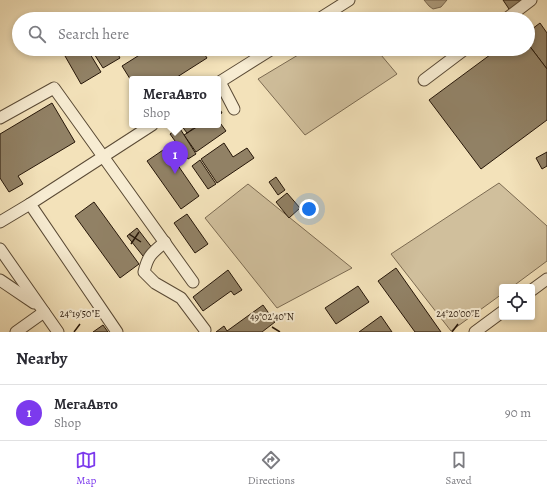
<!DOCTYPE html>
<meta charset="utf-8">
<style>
:root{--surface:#fff;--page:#f7f7f7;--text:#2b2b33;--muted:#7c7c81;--line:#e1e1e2;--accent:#7c3aed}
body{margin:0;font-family:Alegreya,serif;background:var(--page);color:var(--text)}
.controls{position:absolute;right:12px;bottom:12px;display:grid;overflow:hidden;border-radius:4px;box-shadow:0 2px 6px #0003}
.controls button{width:36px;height:36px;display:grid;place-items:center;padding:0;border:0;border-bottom:1px solid var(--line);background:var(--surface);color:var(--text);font:20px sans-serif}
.you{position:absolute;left:309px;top:209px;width:14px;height:14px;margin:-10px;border:3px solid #fff;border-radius:50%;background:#1a73e8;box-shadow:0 0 0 6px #1a73e833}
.badge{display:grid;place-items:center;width:26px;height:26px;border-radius:50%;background:var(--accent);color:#fff;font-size:13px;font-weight:700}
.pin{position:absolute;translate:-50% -33px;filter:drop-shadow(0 1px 2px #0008)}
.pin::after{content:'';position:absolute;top:21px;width:14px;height:12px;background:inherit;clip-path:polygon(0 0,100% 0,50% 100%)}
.popup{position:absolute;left:129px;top:76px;width:92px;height:52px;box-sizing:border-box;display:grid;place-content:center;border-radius:4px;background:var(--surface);filter:drop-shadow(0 1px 3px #0005);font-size:13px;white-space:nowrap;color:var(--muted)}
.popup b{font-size:15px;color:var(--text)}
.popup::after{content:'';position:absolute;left:50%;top:100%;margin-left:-8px;border:8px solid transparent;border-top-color:var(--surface)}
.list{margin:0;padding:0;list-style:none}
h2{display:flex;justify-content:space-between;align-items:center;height:52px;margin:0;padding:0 16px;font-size:17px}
h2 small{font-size:13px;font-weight:400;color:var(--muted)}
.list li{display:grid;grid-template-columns:26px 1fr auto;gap:12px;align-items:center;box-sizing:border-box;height:56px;padding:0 16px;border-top:1px solid var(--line)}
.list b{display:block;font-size:15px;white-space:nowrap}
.list p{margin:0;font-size:13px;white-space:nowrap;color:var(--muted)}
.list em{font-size:13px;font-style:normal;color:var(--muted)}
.icon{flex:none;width:22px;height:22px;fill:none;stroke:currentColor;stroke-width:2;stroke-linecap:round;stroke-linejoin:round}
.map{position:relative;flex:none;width:547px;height:332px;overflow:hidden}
.search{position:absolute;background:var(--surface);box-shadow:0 2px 6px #0003;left:12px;right:12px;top:12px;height:44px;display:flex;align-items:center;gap:10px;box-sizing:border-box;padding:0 14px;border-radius:22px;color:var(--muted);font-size:15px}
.sheet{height:108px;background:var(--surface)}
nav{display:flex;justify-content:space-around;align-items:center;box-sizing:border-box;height:56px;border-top:1px solid var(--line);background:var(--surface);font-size:11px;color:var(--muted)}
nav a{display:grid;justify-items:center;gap:2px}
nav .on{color:var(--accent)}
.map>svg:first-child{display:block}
.green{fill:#d0bf9c;stroke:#7c6b52}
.water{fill:#ae9d7e;stroke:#78674f}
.building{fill:#918165;stroke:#271709}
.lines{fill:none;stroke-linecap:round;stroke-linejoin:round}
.minor-casing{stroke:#5a4a35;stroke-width:13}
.minor{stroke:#f7ecd2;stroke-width:11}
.ticks{fill:none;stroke:#271709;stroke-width:1.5}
.ticks-label{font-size:10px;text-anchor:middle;fill:#271709;stroke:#f7ecd2;stroke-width:4;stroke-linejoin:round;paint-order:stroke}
</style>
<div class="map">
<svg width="547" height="332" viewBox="0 0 547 332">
<rect width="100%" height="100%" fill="#f3e2ba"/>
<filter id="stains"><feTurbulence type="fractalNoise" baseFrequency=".005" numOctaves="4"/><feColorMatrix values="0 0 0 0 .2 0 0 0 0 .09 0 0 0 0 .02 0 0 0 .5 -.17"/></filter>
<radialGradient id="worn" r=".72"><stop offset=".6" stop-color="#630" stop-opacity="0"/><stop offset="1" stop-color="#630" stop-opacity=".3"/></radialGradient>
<g class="green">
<polygon points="308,49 376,49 397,74 305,135 258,79"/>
<polygon points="499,183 547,226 547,261 512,287 502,287 502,294 451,331 391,254"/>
<polygon points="248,184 352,268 277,308 205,218"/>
</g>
<polygon class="water" points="424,0 447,0 441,7 433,9 429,6"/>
<g class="building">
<polygon points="503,0 528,0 511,12"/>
<polygon points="93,13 97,19 82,19"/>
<polygon points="540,23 547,33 547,69 528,44 528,32"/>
<polygon points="528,44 547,69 547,120 481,169 429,100 498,49 528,49"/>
<polygon points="61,49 87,49 101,72 81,84"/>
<polygon points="91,49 115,49 120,58 103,68"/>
<polygon points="149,49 201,49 207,58 174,79 132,79 132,82 122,66"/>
<polygon points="52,103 75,142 18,176 23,184 9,192 0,178 0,134"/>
<polygon points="218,106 222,113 218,115"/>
<polygon points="218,120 226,131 196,152 184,135 200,125 218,125"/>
<polygon points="181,125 198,125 187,133"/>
<polygon points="179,127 196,154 188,159 170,134"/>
<polygon points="224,143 233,157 247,148 254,158 217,183 201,159"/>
<polygon points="166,148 199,196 181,209 147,161"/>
<polygon points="547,152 547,166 542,169 536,158"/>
<polygon points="200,160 216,184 208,189 192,166"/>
<polygon points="276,177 285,190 278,195 269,182"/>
<polygon points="287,193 300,208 289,218 276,202"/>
<polygon points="94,202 139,264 120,278 75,216"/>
<polygon points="187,214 208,244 195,253 174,223"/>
<polygon points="137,228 153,249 143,256 127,236"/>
<polygon points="396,268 441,332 415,332 378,281"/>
<polygon points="228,270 242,290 234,295 231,291 203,311 193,297"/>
<polygon points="358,286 369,302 336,324 325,308"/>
<polygon points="263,305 275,322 262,332 216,332 224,326 227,331"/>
<polygon points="381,316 392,332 359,332"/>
<polygon points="103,325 108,332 93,332"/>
</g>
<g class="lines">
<defs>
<g id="minor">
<polyline points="319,19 349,0"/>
<polyline points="506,19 531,0"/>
<polyline points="424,80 465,49"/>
<polyline points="220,82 234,109"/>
<polyline points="218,83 272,49"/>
<polyline points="0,118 54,88 193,282"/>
<polyline points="0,222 30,204"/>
<path d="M165 242C152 253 148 255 144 272L155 283 181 298 205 330"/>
<polyline points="0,249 58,332"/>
<polyline points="0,280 34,303"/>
<polyline points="532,290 547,279"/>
<polyline points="16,332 44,312"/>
<polyline points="117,332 30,204 152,125"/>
<polyline points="475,332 502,312"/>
</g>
</defs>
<use href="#minor" class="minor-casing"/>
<use href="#minor" class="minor"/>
</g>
<path class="ticks" d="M129 234 141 242M131 244 139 232M272 327 280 332M74 332 80 324M452 332 458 324"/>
<g class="ticks-label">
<text x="80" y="317">24°19'50"E</text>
<text x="458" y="317">24°20'00"E</text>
<text x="272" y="320">49°02'40"N</text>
</g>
<rect width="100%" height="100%" filter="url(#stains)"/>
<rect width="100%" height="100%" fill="url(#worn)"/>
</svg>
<div class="controls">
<button><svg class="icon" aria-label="locate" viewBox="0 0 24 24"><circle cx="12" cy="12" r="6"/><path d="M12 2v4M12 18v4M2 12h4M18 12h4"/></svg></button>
</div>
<div class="you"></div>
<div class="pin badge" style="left:175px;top:174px">1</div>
<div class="popup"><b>МегаАвто</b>Shop</div>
<div class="search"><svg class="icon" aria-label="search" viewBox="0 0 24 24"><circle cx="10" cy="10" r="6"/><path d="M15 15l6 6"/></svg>Search here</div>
</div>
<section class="sheet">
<h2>Nearby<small></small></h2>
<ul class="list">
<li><span class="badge">1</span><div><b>МегаАвто</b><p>Shop</p></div><em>90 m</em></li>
</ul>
</section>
<nav>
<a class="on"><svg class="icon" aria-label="map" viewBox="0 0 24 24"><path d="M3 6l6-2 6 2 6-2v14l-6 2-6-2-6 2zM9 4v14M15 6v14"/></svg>Map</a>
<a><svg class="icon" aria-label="directions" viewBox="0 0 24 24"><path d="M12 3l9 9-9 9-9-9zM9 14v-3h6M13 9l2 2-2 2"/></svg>Directions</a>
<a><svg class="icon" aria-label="saved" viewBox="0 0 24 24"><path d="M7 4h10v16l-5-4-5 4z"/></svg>Saved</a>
</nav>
